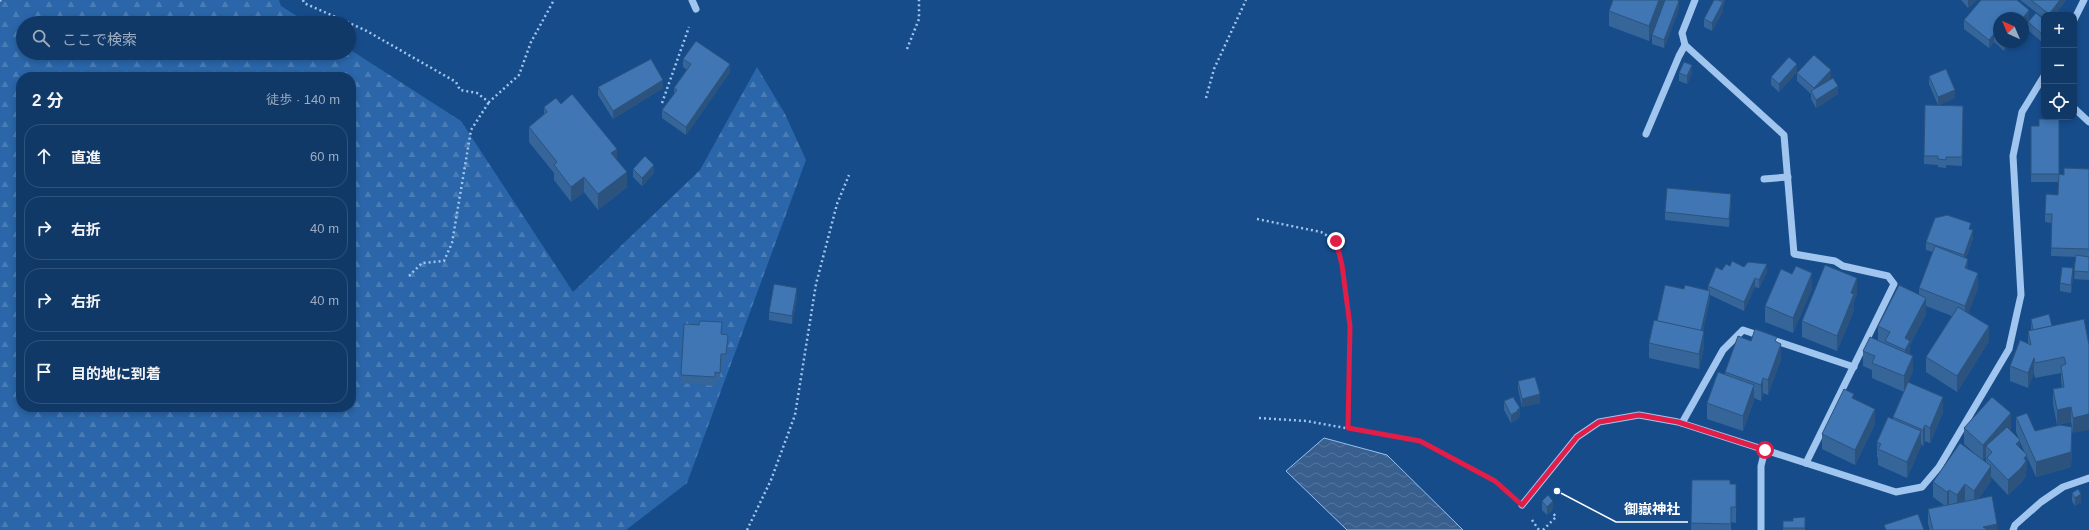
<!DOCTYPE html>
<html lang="ja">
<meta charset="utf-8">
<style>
:root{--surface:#113968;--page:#1e4471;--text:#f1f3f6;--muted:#9cacc0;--line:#30537c}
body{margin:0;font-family:Arial,"Noto Sans JP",sans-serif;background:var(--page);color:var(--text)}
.controls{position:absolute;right:12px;top:12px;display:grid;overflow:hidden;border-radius:8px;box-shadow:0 2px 6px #0003}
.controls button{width:36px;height:36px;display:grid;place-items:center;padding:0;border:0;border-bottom:1px solid var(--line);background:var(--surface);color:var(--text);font:20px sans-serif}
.compass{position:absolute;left:1993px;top:12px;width:36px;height:36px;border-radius:50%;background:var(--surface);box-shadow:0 2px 6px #0003;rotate:316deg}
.stop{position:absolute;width:12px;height:12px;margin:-9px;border:3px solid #e11d48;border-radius:50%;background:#fff}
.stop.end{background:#e11d48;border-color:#fff;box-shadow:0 1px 4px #0008}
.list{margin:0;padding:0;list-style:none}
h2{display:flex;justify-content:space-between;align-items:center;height:52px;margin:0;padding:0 16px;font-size:17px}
h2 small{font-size:13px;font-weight:400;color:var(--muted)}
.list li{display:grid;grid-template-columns:26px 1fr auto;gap:12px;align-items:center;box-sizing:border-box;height:64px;margin:0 8px 8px;padding:0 8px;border:1px solid var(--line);border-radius:16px}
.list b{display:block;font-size:15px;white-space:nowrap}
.list em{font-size:13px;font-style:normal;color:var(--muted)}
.icon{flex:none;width:22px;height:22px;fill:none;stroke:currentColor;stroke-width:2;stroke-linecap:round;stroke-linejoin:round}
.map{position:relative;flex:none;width:2089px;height:530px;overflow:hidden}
.search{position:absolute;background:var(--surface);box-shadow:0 2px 6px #0003;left:16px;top:16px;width:340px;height:44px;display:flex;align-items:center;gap:10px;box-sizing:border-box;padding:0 14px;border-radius:22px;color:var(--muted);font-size:15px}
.panel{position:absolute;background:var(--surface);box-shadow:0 2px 6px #0003;left:16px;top:72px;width:340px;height:340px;border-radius:16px}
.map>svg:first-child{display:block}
.forest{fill:url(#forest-firs);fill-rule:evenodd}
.water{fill:url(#water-waves);stroke:#93c0f1}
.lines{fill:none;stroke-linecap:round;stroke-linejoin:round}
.path{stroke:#a0c5ee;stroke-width:2.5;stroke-dasharray:2 3;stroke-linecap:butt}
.minor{stroke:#a0c5ee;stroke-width:7}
.wall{fill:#36659a;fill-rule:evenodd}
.shaded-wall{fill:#2c537d}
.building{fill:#3f76b3;stroke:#2c537d}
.route{stroke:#e11d48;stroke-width:5}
.leader{fill:none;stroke:#fff;stroke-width:1.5}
.callout-dot{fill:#fff;stroke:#174c8b;stroke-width:1.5}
.callout-label{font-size:14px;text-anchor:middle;font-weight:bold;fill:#fff;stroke:#174c8b;stroke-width:3;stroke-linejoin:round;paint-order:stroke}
</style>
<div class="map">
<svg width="2089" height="530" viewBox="0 0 2089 530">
<defs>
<pattern id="forest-firs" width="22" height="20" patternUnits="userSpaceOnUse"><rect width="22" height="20" fill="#2a66a9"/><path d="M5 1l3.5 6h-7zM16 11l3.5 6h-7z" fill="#4a7db6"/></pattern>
<pattern id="water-waves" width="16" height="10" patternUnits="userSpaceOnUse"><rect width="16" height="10" fill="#385f8d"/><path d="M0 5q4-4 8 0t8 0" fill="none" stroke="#56779e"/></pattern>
</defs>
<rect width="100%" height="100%" fill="#174c8b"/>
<path class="forest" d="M0 0H279L281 6 308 23H23V53H349V49L461 121 573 292 700 170 757 67 785 114 806 160 687 483 626 530H0ZM21 77H351V407H21Z"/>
<polygon class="water" points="1324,438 1387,455 1463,530 1347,530 1286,471"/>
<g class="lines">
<g class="path">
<polyline points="303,0 304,3 365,30 456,82 460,90 477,93 489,102 519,75 531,42 554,0"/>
<polyline points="0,1 1,0"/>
<polyline points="907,49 919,19 919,0"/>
<polyline points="1206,98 1214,69 1246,0"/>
<polyline points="662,103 689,27"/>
<polyline points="1257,219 1321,232 1336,241 1342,265 1350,326 1348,429"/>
<polyline points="409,276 422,263 444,261 452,243 471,130 489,102"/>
<polyline points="1259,418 1306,421 1419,441 1495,481 1508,493"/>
<polyline points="1532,520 1539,530"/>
<polyline points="747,530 771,480 795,415 816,284 837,204 849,175"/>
<polyline points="1543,530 1556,517 1553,513"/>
</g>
<g class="minor">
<polyline points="692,0 696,9"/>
<polyline points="2074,20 2084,0"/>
<polyline points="1685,45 1784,135 1794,254 1835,261 1843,266 1888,276 1894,284 1806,463"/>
<polyline points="2074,108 2089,122"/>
<polyline points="1646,134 1679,56 1685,45 1682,33 1695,0"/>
<polyline points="1764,179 1788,177"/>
<polyline points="1682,423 1723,350 1743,330 1854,367"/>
<polyline points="1522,505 1577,437 1599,422 1639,415 1678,422 1896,492 1922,487 1939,467 2009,349 2021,295 2013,156 2022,112 2044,76"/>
<polyline points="1761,530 1761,466 1765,450"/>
<polyline points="2013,530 2015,525 2041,502 2063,487 2089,478"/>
</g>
</g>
<g class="wall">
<polygon points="1664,0 1649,41 1609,26 1609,11"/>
<polygon points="1714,0 1725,0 1723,7 1723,11 1712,31 1704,27 1704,19"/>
<polygon points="1961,0 1977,0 1968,8"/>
<polygon points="1981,0 2017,0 2029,10 2029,19 2023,27 2023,18 1999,18 1999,42 2011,42 2004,51 1994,42 1989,48 1964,29 1964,20"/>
<polygon points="2020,0 2066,0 2055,15 2044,15 2044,18"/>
<polygon points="1679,9 1664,48 1652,44 1652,35"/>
<polygon points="2044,20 2042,42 2028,30 2028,22"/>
<polygon points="683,59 730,72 686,135 662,118 662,110 674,94 674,88 687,70 683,67"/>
<polygon points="1797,72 1779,92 1771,85 1771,77"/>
<polygon points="1679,73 1692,73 1687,84 1679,81"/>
<polygon points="1797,73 1831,78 1828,81 1838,94 1816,108 1811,99 1811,94 1797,81"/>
<polygon points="1929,76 1955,98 1939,105 1963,106 1962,166 1946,165 1946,168 1938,167 1938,165 1924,164 1924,156 1938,105 1929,84"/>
<polygon points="598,87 663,88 613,119 598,95"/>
<polygon points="561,104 617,160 627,187 598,210 584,192 571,202 554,180 554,173 529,142 529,127 544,114 544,107"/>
<polygon points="2031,126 2059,174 2064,175 2089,169 2089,280 2074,279 2076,257 2051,256 2052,223 2045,222 2045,214 2058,195 2058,182 2031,182"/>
<polygon points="633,169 654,173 642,186 633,177"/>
<polygon points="1731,203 1729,227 1665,220 1665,212"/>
<polygon points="1971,230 1973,238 1966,258 1968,270 1978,288 1968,313 1989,341 1957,392 1926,372 1926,357 1952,316 1926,306 1926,314 1910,345 1910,354 1913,371 1908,382 1943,412 1930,443 1925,441 1923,446 1921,444 1921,446 1907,478 1878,465 1878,458 1877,457 1877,442 1893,419 1893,417 1904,392 1872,378 1872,370 1863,366 1863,351 1878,340 1878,326 1919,295 1919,288 1933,252 1926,250 1926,242"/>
<polygon points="1730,266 1744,267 1767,272 1759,288 1755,287 1744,311 1710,295 1710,299 1703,331 1704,347 1699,369 1649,358 1649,343 1657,321 1684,289 1708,291 1708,286 1722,270"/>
<polygon points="1792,274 1812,288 1793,333 1765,322 1765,306"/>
<polygon points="2073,276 2071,293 2060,291 2060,283"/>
<polygon points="1857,293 1854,301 1854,310 1837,351 1802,337 1802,321"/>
<polygon points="797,296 792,324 769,320 769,312"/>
<path d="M2031 319 2052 326 2084 319 2073 433 2072 430V443L2071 467 2036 477 2027 457V470L2026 471V476L2021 483 2008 495 1991 477V481L1979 498 1997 530H1930L1928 524V509L1944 505 1933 497V482L1980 458 1964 444V428L2011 429 2010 430 2019 439 2016 432V417L2035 431 2072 427 2071 422 2057 425 2053 404V389L2062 387 2061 381V373L2035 378 2034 373 2028 388 2010 381V366L2028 344V331L2031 330ZM2020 442 2025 453 2020 448ZM1986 456V462L1987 463 1983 460Z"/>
<polygon points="699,325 722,334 728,343 726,362 721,362 720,381 715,380 715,386 681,383 681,375"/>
<polygon points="1751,341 1777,342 1781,359 1768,395 1763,393 1761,401 1754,398 1754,400 1743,431 1707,419 1707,403 1725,375 1725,372"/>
<polygon points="1518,381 1540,403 1522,407 1518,389"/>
<polygon points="1854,399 1875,424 1855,465 1822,449 1822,434"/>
<polygon points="1504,401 1520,416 1518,417 1518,419 1511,423 1504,410"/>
<polygon points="1692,480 1730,484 1736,484 1736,523 1731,522 1731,530 1691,530"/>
<polygon points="2072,493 2081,502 2075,506 2072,501"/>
<polygon points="1542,501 1553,509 1547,515 1542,510"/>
<polygon points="1805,517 1805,530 1783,530 1783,521 1793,521"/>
</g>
<g class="shaded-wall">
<polygon points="1659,0 1664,0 1649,41 1649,26"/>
<polygon points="1723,0 1725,0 1723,7 1723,11 1712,31 1712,23 1723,3"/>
<polygon points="1968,0 1977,0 1968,8"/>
<polygon points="2060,0 2066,0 2055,15 2049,15"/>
<polygon points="1679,1 1679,9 1664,48 1664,40"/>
<polygon points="2029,10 2029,19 2023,27 2023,18"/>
<polygon points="2044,32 2044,40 2042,42 2042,34"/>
<polygon points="1994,34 1994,42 1989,48 1989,40"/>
<polygon points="2004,42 2011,42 2004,51"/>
<polygon points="730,64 730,72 686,135 686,127"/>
<polygon points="1797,64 1797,72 1779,92 1779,84"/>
<polygon points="1692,65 1692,73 1687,84 1687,76"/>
<polygon points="1831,70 1831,78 1814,97 1814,88"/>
<polygon points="663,80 663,88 613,119 613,111"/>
<polygon points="1838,86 1838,94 1816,108 1816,100"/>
<polygon points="1955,90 1955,98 1938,106 1938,97"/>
<polygon points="617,149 617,164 611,153"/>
<polygon points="654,165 654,173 642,186 642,178"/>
<polygon points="627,172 627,187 598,210 598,194"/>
<polygon points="584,177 584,192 571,202 571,187"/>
<polygon points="1731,194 1731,203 1729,227 1729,219"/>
<polygon points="1973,230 1973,238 1964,263 1964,255"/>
<polygon points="1968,259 1968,274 1965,268"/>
<polygon points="1767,264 1767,272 1759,288 1759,280"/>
<polygon points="2073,268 2073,276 2071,293 2071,285"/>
<polygon points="1812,273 1812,288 1793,333 1793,318"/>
<polygon points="1978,273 1978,288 1965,321 1965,306"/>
<polygon points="1755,278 1755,287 1744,311 1744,302"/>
<polygon points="1857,278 1857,293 1854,301 1854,310 1837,351 1837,336 1851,293"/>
<polygon points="797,288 797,296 792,324 792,316"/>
<polygon points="1710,291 1710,299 1701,339 1701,331"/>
<polygon points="1926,298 1926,314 1910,345 1910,356 1905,366 1905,338"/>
<polygon points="1989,326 1989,341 1957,392 1957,376"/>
<polygon points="1704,331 1704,347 1699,369 1699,354"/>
<polygon points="1781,344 1781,359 1768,395 1768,380"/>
<polygon points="1913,356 1913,371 1904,392 1904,376"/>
<polygon points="2034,358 2034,373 2028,388 2028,373"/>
<polygon points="1763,378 1763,393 1761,401 1761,385"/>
<polygon points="1754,385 1754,400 1743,431 1743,416"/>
<polygon points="1540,394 1540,403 1522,407 1522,399"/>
<polygon points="1943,397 1943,412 1930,443 1930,428"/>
<polygon points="2071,407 2071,422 2057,425 2057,410"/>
<polygon points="1520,408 1520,416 1518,417 1518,419 1511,423 1511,415 1517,410"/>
<polygon points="1875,409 1875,424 1855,465 1855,450"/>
<polygon points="2011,413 2011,429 1991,451 1986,446 1986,456 1983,461 1983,445"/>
<polygon points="2089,414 2089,430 2073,433 2073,418"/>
<polygon points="1925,425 1925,441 1923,446 1923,430"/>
<polygon points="2072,427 2072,443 2071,467 2036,477 2036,462"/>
<polygon points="1921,431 1921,446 1907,478 1907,462"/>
<polygon points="2020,440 2020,456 2016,444"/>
<polygon points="2027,455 2027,470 2026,471 2026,476 2021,483 2008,495 2008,480 2024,458"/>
<polygon points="1991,466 1991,481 1974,506 1974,491"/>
<polygon points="1965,484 1965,500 1957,511 1957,495"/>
<polygon points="1949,490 1949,505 1947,508 1947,492"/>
<polygon points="2081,494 2081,502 2075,506 2075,498"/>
<polygon points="1553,501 1553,509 1547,515 1547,507"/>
<polygon points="1997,524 1997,530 1983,530 1983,527"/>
</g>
<g class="building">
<polygon points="1613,0 1659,0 1649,26 1609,11"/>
<polygon points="1665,0 1677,0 1679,1 1664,40 1652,35"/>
<polygon points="1714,0 1718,0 1723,2 1712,23 1704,19"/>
<polygon points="1981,0 2017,0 2029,10 2023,18 1999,18 1999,39 1994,34 1989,40 1964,20"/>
<polygon points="2031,0 2060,0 2049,14"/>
<polygon points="2036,13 2044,20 2044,32 2042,34 2028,22"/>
<polygon points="696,41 730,64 686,127 662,110 677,90 674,88 691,64 683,59"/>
<polygon points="1814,55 1831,70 1814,88 1797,73"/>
<polygon points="1789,57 1797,64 1779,84 1771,77"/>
<polygon points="651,59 663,80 613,111 598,87"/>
<polygon points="1684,62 1692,65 1687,76 1679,73"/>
<polygon points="1946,69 1955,90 1938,97 1929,76"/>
<polygon points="1833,78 1838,86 1816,100 1811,91"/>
<polygon points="572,94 617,149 611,153 627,172 598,194 584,177 571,187 554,165 557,162 529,127 547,112 544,107 556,98 561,104"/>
<polygon points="1925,105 1963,106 1962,157 1946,157 1946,160 1938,159 1938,156 1924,156"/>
<polygon points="2046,117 2059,117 2059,174 2064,175 2064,168 2089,169 2089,249 2051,248 2052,214 2045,214 2046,194 2058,195 2059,174 2031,174 2031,126 2039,126 2039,119 2046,119"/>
<polygon points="645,156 654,165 642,178 633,169"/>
<polygon points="1667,188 1731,194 1729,219 1665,212"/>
<polygon points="1947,215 1971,223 1969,229 1973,230 1964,255 1926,242 1935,218"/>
<polygon points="1935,246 1968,259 1965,268 1978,273 1965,306 1919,288"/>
<polygon points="2076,255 2089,257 2089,272 2074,271"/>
<polygon points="1732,261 1744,267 1748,262 1767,264 1759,280 1755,278 1744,302 1708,286 1716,267 1722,270 1726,264 1730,266"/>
<polygon points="1825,265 1857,278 1851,293 1854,294 1837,336 1802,321"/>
<polygon points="1796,266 1812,273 1793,318 1765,306 1781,269 1792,274"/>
<polygon points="2062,267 2073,268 2071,285 2060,283"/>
<polygon points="774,284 797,288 792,316 769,312"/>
<polygon points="1665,285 1684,289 1685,285 1710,291 1701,331 1657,321"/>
<polygon points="1899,285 1926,298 1905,338 1910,341 1905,350 1885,341 1890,332 1878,326"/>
<polygon points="1958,307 1989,326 1957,376 1926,357"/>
<polygon points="2049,314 2052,326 2033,330 2031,319"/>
<polygon points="2084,319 2089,345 2089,414 2073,418 2071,407 2057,410 2053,389 2064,387 2061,366 2066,364 2064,357 2035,363 2034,358 2028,373 2010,366 2020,340 2031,345 2028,331"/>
<polygon points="1654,320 1704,331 1699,354 1649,343"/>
<polygon points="700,321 722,322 721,334 728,335 726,354 721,354 720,373 715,372 715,377 681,375 684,324 699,325"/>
<polygon points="1755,329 1777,337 1775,341 1781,344 1768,380 1763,378 1761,385 1725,372 1738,336 1751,341"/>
<polygon points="1870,337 1913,356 1904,376 1872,363 1875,356 1863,351"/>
<polygon points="1718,372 1754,385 1743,416 1707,403"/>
<polygon points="1535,377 1540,394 1522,399 1518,381"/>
<polygon points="1908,382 1943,397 1930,428 1925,425 1923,430 1893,417"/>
<polygon points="1844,389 1854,394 1852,398 1875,409 1855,450 1822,434"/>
<polygon points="1513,397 1520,408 1517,410 1518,411 1511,415 1504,401"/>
<polygon points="1992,397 2011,413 1983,445 1964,428"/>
<polygon points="2027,413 2035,431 2060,425 2072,427 2071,452 2036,462 2016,417"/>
<polygon points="1888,417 1921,431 1907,462 1878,449 1881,444 1877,442"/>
<polygon points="2007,427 2020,440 2016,444 2027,455 2024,458 2026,461 2021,468 2008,480 1987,458 1992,452 1986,446"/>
<polygon points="1960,443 1991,466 1974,491 1965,484 1957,495 1949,490 1947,492 1933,482"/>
<polygon points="1692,480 1730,480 1730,484 1736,484 1736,507 1731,507 1731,524 1691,523"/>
<polygon points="2078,489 2081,494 2075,498 2072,493"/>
<polygon points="1548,495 1553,501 1547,507 1542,501"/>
<polygon points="1992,496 1997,524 1983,527 1988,530 1933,530 1928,509"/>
<polygon points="1918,514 1924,530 1886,530 1884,525"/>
<polygon points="1805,517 1805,528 1783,528 1783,521 1793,521 1793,518"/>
</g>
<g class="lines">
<polyline class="route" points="1336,241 1342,265 1350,326 1348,428 1420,441 1495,481 1522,505 1577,437 1599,422 1639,415 1678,422 1765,450"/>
</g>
<path class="leader" d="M1557 491L1616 522H1688"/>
<circle class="callout-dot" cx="1557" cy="491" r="4"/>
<g class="callout-label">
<text x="1652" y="514">御嶽神社</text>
</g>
</svg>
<div class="controls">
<button>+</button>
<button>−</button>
<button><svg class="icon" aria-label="locate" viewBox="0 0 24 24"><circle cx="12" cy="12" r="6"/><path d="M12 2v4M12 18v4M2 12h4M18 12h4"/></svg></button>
</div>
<svg class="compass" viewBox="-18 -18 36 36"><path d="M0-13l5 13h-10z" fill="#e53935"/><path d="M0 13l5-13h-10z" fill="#9cacc0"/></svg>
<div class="stop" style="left:1765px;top:450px"></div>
<div class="stop end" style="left:1336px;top:241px"></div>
<div class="search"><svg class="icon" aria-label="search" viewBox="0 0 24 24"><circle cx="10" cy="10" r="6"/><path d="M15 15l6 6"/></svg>ここで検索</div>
<section class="panel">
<h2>2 分<small>徒歩 · 140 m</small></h2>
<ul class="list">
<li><svg class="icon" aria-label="ahead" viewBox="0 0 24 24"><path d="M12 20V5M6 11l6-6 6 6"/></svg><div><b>直進</b></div><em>60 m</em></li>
<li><svg class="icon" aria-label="right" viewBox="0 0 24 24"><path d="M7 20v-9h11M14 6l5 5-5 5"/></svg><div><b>右折</b></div><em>40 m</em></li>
<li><svg class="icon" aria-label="right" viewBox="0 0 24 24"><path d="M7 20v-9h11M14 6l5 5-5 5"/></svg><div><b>右折</b></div><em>40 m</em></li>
<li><svg class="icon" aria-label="arrive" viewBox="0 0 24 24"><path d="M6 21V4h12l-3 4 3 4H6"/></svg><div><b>目的地に到着</b></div></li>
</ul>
</section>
</div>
